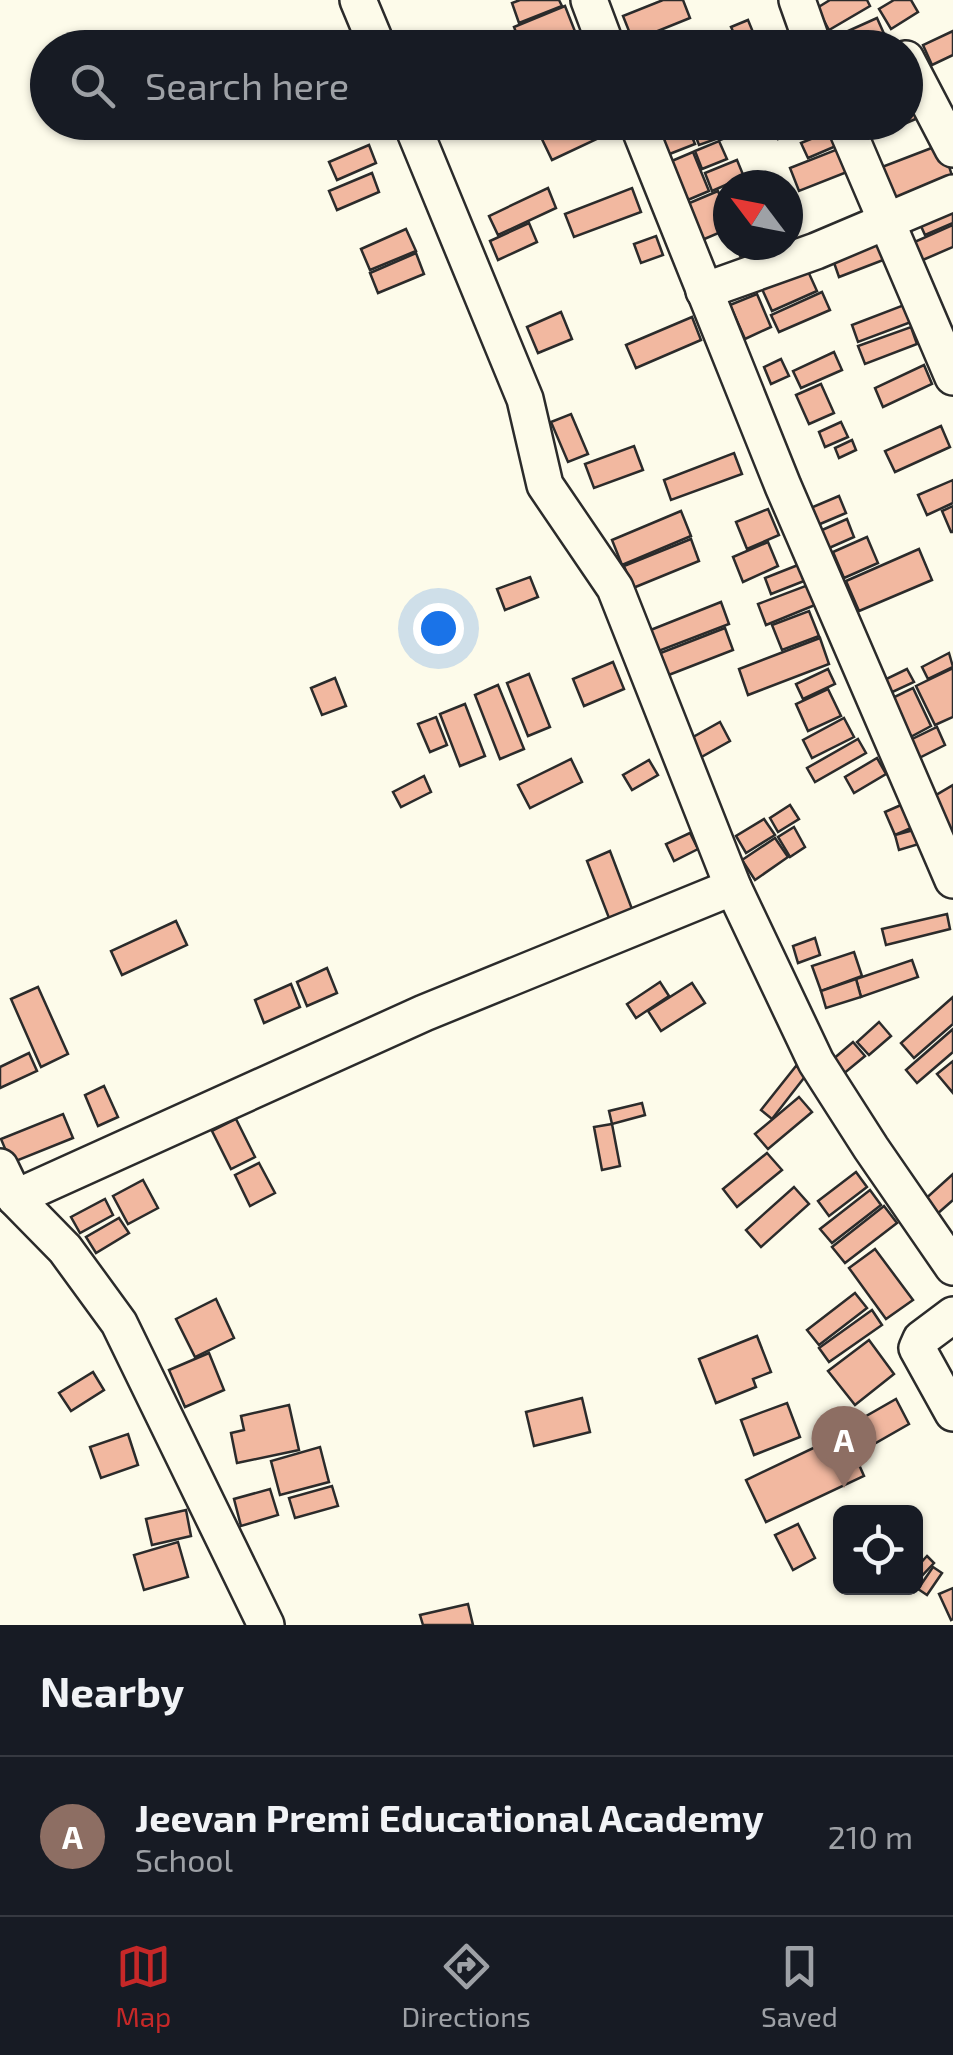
<!DOCTYPE html>
<style>
:root{--surface:#171b24;--page:#242831;--text:#f1f3f6;--muted:#9ea1a6;--line:#363941;--accent:#c62828}
body{margin:0;font-family:"Exo 2",sans-serif;background:var(--page);color:var(--text)}
.controls{position:absolute;right:30px;bottom:30px;display:grid;overflow:hidden;border-radius:15px;box-shadow:0 2px 8px #0004}
.controls button{width:90px;height:90px;display:grid;place-items:center;padding:0;border:0;border-bottom:2px solid var(--line);background:var(--surface);color:var(--text);font:50px sans-serif}
.compass{position:absolute;left:713px;top:170px;width:90px;height:90px;border-radius:50%;background:var(--surface);box-shadow:0 2px 8px #0004;rotate:302deg}
.you{position:absolute;left:438px;top:628px;width:35px;height:35px;margin:-25px;border:8px solid #fff;border-radius:50%;background:#1a73e8;box-shadow:0 0 0 15px #1a73e833}
.badge{display:grid;place-items:center;width:65px;height:65px;border-radius:50%;background:var(--accent);color:#fff;font-size:32px;font-weight:700}
.pin{position:absolute;translate:-50% -82px;filter:drop-shadow(0 2px 5px #0008)}
.pin::after{content:'';position:absolute;top:52px;width:35px;height:30px;background:inherit;clip-path:polygon(0 0,100% 0,50% 100%)}
.list{margin:0;padding:0;list-style:none}
h2{display:flex;justify-content:space-between;align-items:center;height:130px;margin:0;padding:0 40px;font-size:42px}
h2 small{font-size:32px;font-weight:400;color:var(--muted)}
.list li{display:grid;grid-template-columns:65px 1fr auto;gap:30px;align-items:center;box-sizing:border-box;height:160px;padding:0 40px;border-top:2px solid var(--line)}
.list b{display:block;font-size:38px;white-space:nowrap}
.list p{margin:0;font-size:32px;white-space:nowrap;color:var(--muted)}
.list em{font-size:32px;font-style:normal;color:var(--muted)}
.icon{flex:none;width:55px;height:55px;fill:none;stroke:currentColor;stroke-width:2;stroke-linecap:round;stroke-linejoin:round}
.map{position:relative;flex:none;width:953px;height:1625px;overflow:hidden}
.search{position:absolute;background:var(--surface);box-shadow:0 2px 8px #0004;left:30px;right:30px;top:30px;height:110px;display:flex;align-items:center;gap:25px;box-sizing:border-box;padding:0 35px;border-radius:55px;color:var(--muted);font-size:38px}
.sheet{height:290px;background:var(--surface)}
nav{display:flex;justify-content:space-around;align-items:center;box-sizing:border-box;height:140px;border-top:2px solid var(--line);background:var(--surface);font-size:28px;color:var(--muted)}
nav a{display:grid;justify-items:center;gap:5px}
nav .on{color:var(--accent)}
.map>svg:first-child{display:block}
.building{fill:#f2b8a0;stroke:#2b2b2b;stroke-width:2.5}
.lines{fill:none;stroke-linecap:round;stroke-linejoin:round}
.minor-casing{stroke:#2b2b2b;stroke-width:40}
.minor{stroke:#fdfbea;stroke-width:35}
</style>
<div class="map">
<svg width="953" height="1625" viewBox="0 0 953 1625">
<rect width="100%" height="100%" fill="#fdfbea"/>
<g class="building">
<polygon points="520,0 559,0 562,6 519,23 512,3"/>
<polygon points="663,0 683,0 690,18 633,41 623,16"/>
<polygon points="830,0 867,0 870,6 829,30 817,8"/>
<polygon points="894,0 911,0 918,12 891,29 879,9"/>
<polygon points="565,6 578,39 558,48 522,48 514,27"/>
<polygon points="877,18 885,36 860,48 842,48 837,36"/>
<polygon points="748,20 755,37 739,44 731,27"/>
<polygon points="953,31 953,55 932,65 923,45"/>
<polygon points="339,35 344,48 309,48"/>
<polygon points="915,93 925,115 871,138 864,122 906,122 906,97"/>
<polygon points="567,122 612,122 616,130 552,160 540,135"/>
<polygon points="696,122 709,122 716,139 699,145 691,124"/>
<polygon points="713,122 753,122 754,126 720,140"/>
<polygon points="770,122 813,122 778,139"/>
<polygon points="688,127 695,144 667,155 661,138"/>
<polygon points="838,128 843,143 808,158 801,143"/>
<polygon points="719,141 727,159 702,169 695,151"/>
<polygon points="942,144 953,179 895,201 882,167"/>
<polygon points="369,145 376,163 337,180 329,162"/>
<polygon points="843,147 852,170 799,191 790,168"/>
<polygon points="693,152 709,191 683,202 667,163"/>
<polygon points="737,160 744,177 712,191 705,173"/>
<polygon points="372,173 379,192 337,210 329,191"/>
<polygon points="548,188 556,208 498,235 489,216"/>
<polygon points="632,188 641,212 574,237 565,214"/>
<polygon points="718,191 728,216 728,229 695,243 680,207"/>
<polygon points="953,199 953,223 925,235 916,215"/>
<polygon points="529,223 537,242 498,260 490,241"/>
<polygon points="953,225 953,247 918,262 910,244"/>
<polygon points="406,229 416,251 370,270 361,249"/>
<polygon points="882,234 891,257 839,277 831,254"/>
<polygon points="656,236 663,255 641,263 634,244"/>
<polygon points="735,245 787,245 745,266"/>
<polygon points="416,253 424,274 378,293 370,273"/>
<polygon points="807,269 817,291 772,311 762,289"/>
<polygon points="822,292 830,310 779,332 771,315"/>
<polygon points="757,294 771,327 745,339 730,305"/>
<polygon points="904,305 911,322 858,342 852,325"/>
<polygon points="561,312 572,339 538,353 527,327"/>
<polygon points="692,317 701,340 636,368 626,345"/>
<polygon points="911,327 917,344 865,364 858,346"/>
<polygon points="834,352 842,370 801,388 793,371"/>
<polygon points="781,359 789,376 771,384 764,367"/>
<polygon points="924,365 932,384 883,407 875,388"/>
<polygon points="821,384 834,413 809,424 796,395"/>
<polygon points="571,414 588,454 568,462 551,422"/>
<polygon points="841,422 848,437 825,447 819,432"/>
<polygon points="941,426 950,447 895,472 885,451"/>
<polygon points="852,440 856,450 839,458 835,448"/>
<polygon points="634,446 643,470 594,488 585,464"/>
<polygon points="734,453 742,474 671,500 664,480"/>
<polygon points="953,480 953,503 927,515 918,495"/>
<polygon points="839,496 846,513 813,527 806,510"/>
<polygon points="953,506 953,532 951,532 942,511"/>
<polygon points="768,509 779,535 747,549 736,522"/>
<polygon points="681,511 691,536 622,565 612,540"/>
<polygon points="847,519 854,537 820,552 813,534"/>
<polygon points="867,537 878,563 844,578 833,552"/>
<polygon points="691,539 699,561 633,588 624,566"/>
<polygon points="768,542 778,566 743,582 733,557"/>
<polygon points="919,549 932,580 859,611 846,581"/>
<polygon points="798,565 804,581 771,594 765,578"/>
<polygon points="530,577 538,597 505,610 497,589"/>
<polygon points="808,585 815,605 766,625 758,604"/>
<polygon points="721,602 729,624 656,652 648,631"/>
<polygon points="809,611 819,636 782,650 772,625"/>
<polygon points="725,628 733,650 666,676 658,654"/>
<polygon points="820,638 829,664 748,695 739,669"/>
<polygon points="949,653 953,667 928,679 922,667"/>
<polygon points="613,662 624,689 584,706 573,679"/>
<polygon points="953,668 953,717 935,725 916,686"/>
<polygon points="828,669 835,684 803,699 796,684"/>
<polygon points="907,669 914,682 888,694 882,681"/>
<polygon points="529,674 550,727 528,736 507,683"/>
<polygon points="335,678 346,706 322,715 311,688"/>
<polygon points="498,685 524,749 500,759 475,695"/>
<polygon points="913,688 931,726 903,741 884,702"/>
<polygon points="828,689 841,716 808,731 796,704"/>
<polygon points="465,704 485,756 460,766 440,714"/>
<polygon points="436,717 447,745 430,752 418,724"/>
<polygon points="844,718 854,737 812,758 803,740"/>
<polygon points="720,722 730,741 696,760 686,741"/>
<polygon points="937,727 945,745 913,761 904,743"/>
<polygon points="858,739 866,753 815,782 807,768"/>
<polygon points="877,758 886,774 854,793 845,777"/>
<polygon points="571,759 582,782 530,808 518,785"/>
<polygon points="649,760 658,775 632,790 623,775"/>
<polygon points="424,776 431,792 401,807 393,792"/>
<polygon points="953,785 953,840 926,801"/>
<polygon points="790,805 799,819 778,832 770,818"/>
<polygon points="901,805 911,828 895,835 885,812"/>
<polygon points="764,819 775,835 746,853 736,836"/>
<polygon points="794,827 805,847 790,857 778,837"/>
<polygon points="925,827 929,841 899,850 895,835"/>
<polygon points="690,833 698,849 674,861 666,844"/>
<polygon points="775,838 788,857 755,880 742,860"/>
<polygon points="610,851 632,909 609,918 587,861"/>
<polygon points="947,914 950,929 886,945 882,929"/>
<polygon points="176,921 187,945 122,975 111,951"/>
<polygon points="815,938 820,955 798,963 793,946"/>
<polygon points="854,952 862,976 821,991 812,966"/>
<polygon points="912,960 918,977 861,997 856,979"/>
<polygon points="327,968 337,993 307,1006 297,982"/>
<polygon points="856,979 861,997 826,1008 821,991"/>
<polygon points="660,982 669,996 636,1018 627,1004"/>
<polygon points="692,983 705,1003 661,1031 648,1011"/>
<polygon points="291,984 300,1007 264,1023 255,1000"/>
<polygon points="38,987 68,1054 41,1067 11,999"/>
<polygon points="953,997 953,1024 914,1058 901,1043"/>
<polygon points="879,1022 891,1036 869,1055 857,1042"/>
<polygon points="953,1029 953,1052 917,1083 906,1070"/>
<polygon points="853,1042 865,1056 842,1075 831,1061"/>
<polygon points="29,1053 37,1071 0,1088 0,1067"/>
<polygon points="953,1061 953,1093 937,1074"/>
<polygon points="796,1066 807,1074 772,1119 761,1110"/>
<polygon points="104,1086 118,1117 98,1126 85,1095"/>
<polygon points="799,1097 812,1112 768,1149 755,1134"/>
<polygon points="642,1103 645,1115 612,1124 609,1111"/>
<polygon points="63,1114 73,1138 11,1163 1,1139"/>
<polygon points="236,1119 255,1157 231,1169 212,1131"/>
<polygon points="612,1124 620,1166 602,1170 594,1127"/>
<polygon points="767,1153 782,1170 737,1207 723,1189"/>
<polygon points="259,1163 275,1193 250,1206 235,1175"/>
<polygon points="856,1172 867,1187 829,1216 818,1201"/>
<polygon points="953,1174 953,1200 936,1215 923,1201"/>
<polygon points="143,1180 158,1208 128,1224 113,1196"/>
<polygon points="794,1187 809,1204 761,1247 746,1230"/>
<polygon points="870,1190 881,1205 832,1243 820,1229"/>
<polygon points="105,1199 113,1215 80,1233 71,1217"/>
<polygon points="884,1206 897,1223 845,1263 832,1247"/>
<polygon points="119,1218 129,1233 96,1253 86,1237"/>
<polygon points="875,1249 913,1300 886,1319 849,1268"/>
<polygon points="855,1293 867,1308 819,1345 807,1330"/>
<polygon points="216,1299 234,1338 195,1357 176,1319"/>
<polygon points="872,1310 882,1325 829,1362 819,1348"/>
<polygon points="757,1336 771,1372 753,1379 756,1387 716,1403 699,1359"/>
<polygon points="869,1340 894,1374 855,1405 828,1371"/>
<polygon points="209,1353 224,1390 185,1407 169,1370"/>
<polygon points="93,1372 104,1390 71,1411 59,1393"/>
<polygon points="582,1398 590,1432 534,1446 526,1412"/>
<polygon points="896,1399 909,1424 867,1448 854,1423"/>
<polygon points="787,1403 800,1437 754,1455 741,1420"/>
<polygon points="289,1405 299,1450 237,1463 231,1433 244,1430 241,1416"/>
<polygon points="845,1433 864,1476 766,1522 746,1480"/>
<polygon points="128,1434 138,1465 101,1478 90,1447"/>
<polygon points="320,1447 329,1482 280,1495 271,1461"/>
<polygon points="332,1486 338,1506 295,1518 289,1498"/>
<polygon points="270,1489 278,1515 241,1526 234,1499"/>
<polygon points="186,1510 191,1536 152,1545 146,1519"/>
<polygon points="798,1524 815,1558 793,1570 775,1535"/>
<polygon points="178,1542 188,1577 144,1590 134,1555"/>
<polygon points="927,1556 934,1563 916,1582 916,1568"/>
<polygon points="933,1567 942,1573 927,1595 918,1589"/>
<polygon points="953,1588 953,1619 951,1620 939,1594"/>
<polygon points="468,1604 473,1625 423,1625 420,1615"/>
</g>
<g class="lines">
<defs>
<g id="minor">
<polyline points="358,0 378,48"/>
<polyline points="589,0 607,48"/>
<polyline points="797,0 814,48"/>
<polyline points="906,59 953,149"/>
<polyline points="411,122 525,399 545,485 615,588 733,887 816,1062 871,1148 953,1267"/>
<polyline points="637,122 783,486 953,880"/>
<polyline points="844,122 953,377"/>
<polyline points="704,291 816,251 953,193"/>
<polyline points="0,1167 15,1198 65,1249 119,1323 266,1625"/>
<polyline points="15,1198 424,1013 733,887"/>
<polyline points="953,1315 921,1339 917,1348 953,1413"/>
</g>
</defs>
<use href="#minor" class="minor-casing"/>
<use href="#minor" class="minor"/>
</g>
</svg>
<div class="controls">
<button><svg class="icon" aria-label="locate" viewBox="0 0 24 24"><circle cx="12" cy="12" r="6"/><path d="M12 2v4M12 18v4M2 12h4M18 12h4"/></svg></button>
</div>
<svg class="compass" viewBox="-18 -18 36 36"><path d="M0-13l5 13h-10z" fill="#e53935"/><path d="M0 13l5-13h-10z" fill="#9ea1a6"/></svg>
<div class="you"></div>
<div class="pin badge" style="left:844px;top:1488px;background:#8d6e63">A</div>
<div class="search"><svg class="icon" aria-label="search" viewBox="0 0 24 24"><circle cx="10" cy="10" r="6"/><path d="M15 15l6 6"/></svg>Search here</div>
</div>
<section class="sheet">
<h2>Nearby<small></small></h2>
<ul class="list">
<li><span class="badge" style="background:#8d6e63">A</span><div><b>Jeevan Premi Educational Academy</b><p>School</p></div><em>210 m</em></li>
</ul>
</section>
<nav>
<a class="on"><svg class="icon" aria-label="map" viewBox="0 0 24 24"><path d="M3 6l6-2 6 2 6-2v14l-6 2-6-2-6 2zM9 4v14M15 6v14"/></svg>Map</a>
<a><svg class="icon" aria-label="directions" viewBox="0 0 24 24"><path d="M12 3l9 9-9 9-9-9zM9 14v-3h6M13 9l2 2-2 2"/></svg>Directions</a>
<a><svg class="icon" aria-label="saved" viewBox="0 0 24 24"><path d="M7 4h10v16l-5-4-5 4z"/></svg>Saved</a>
</nav>
